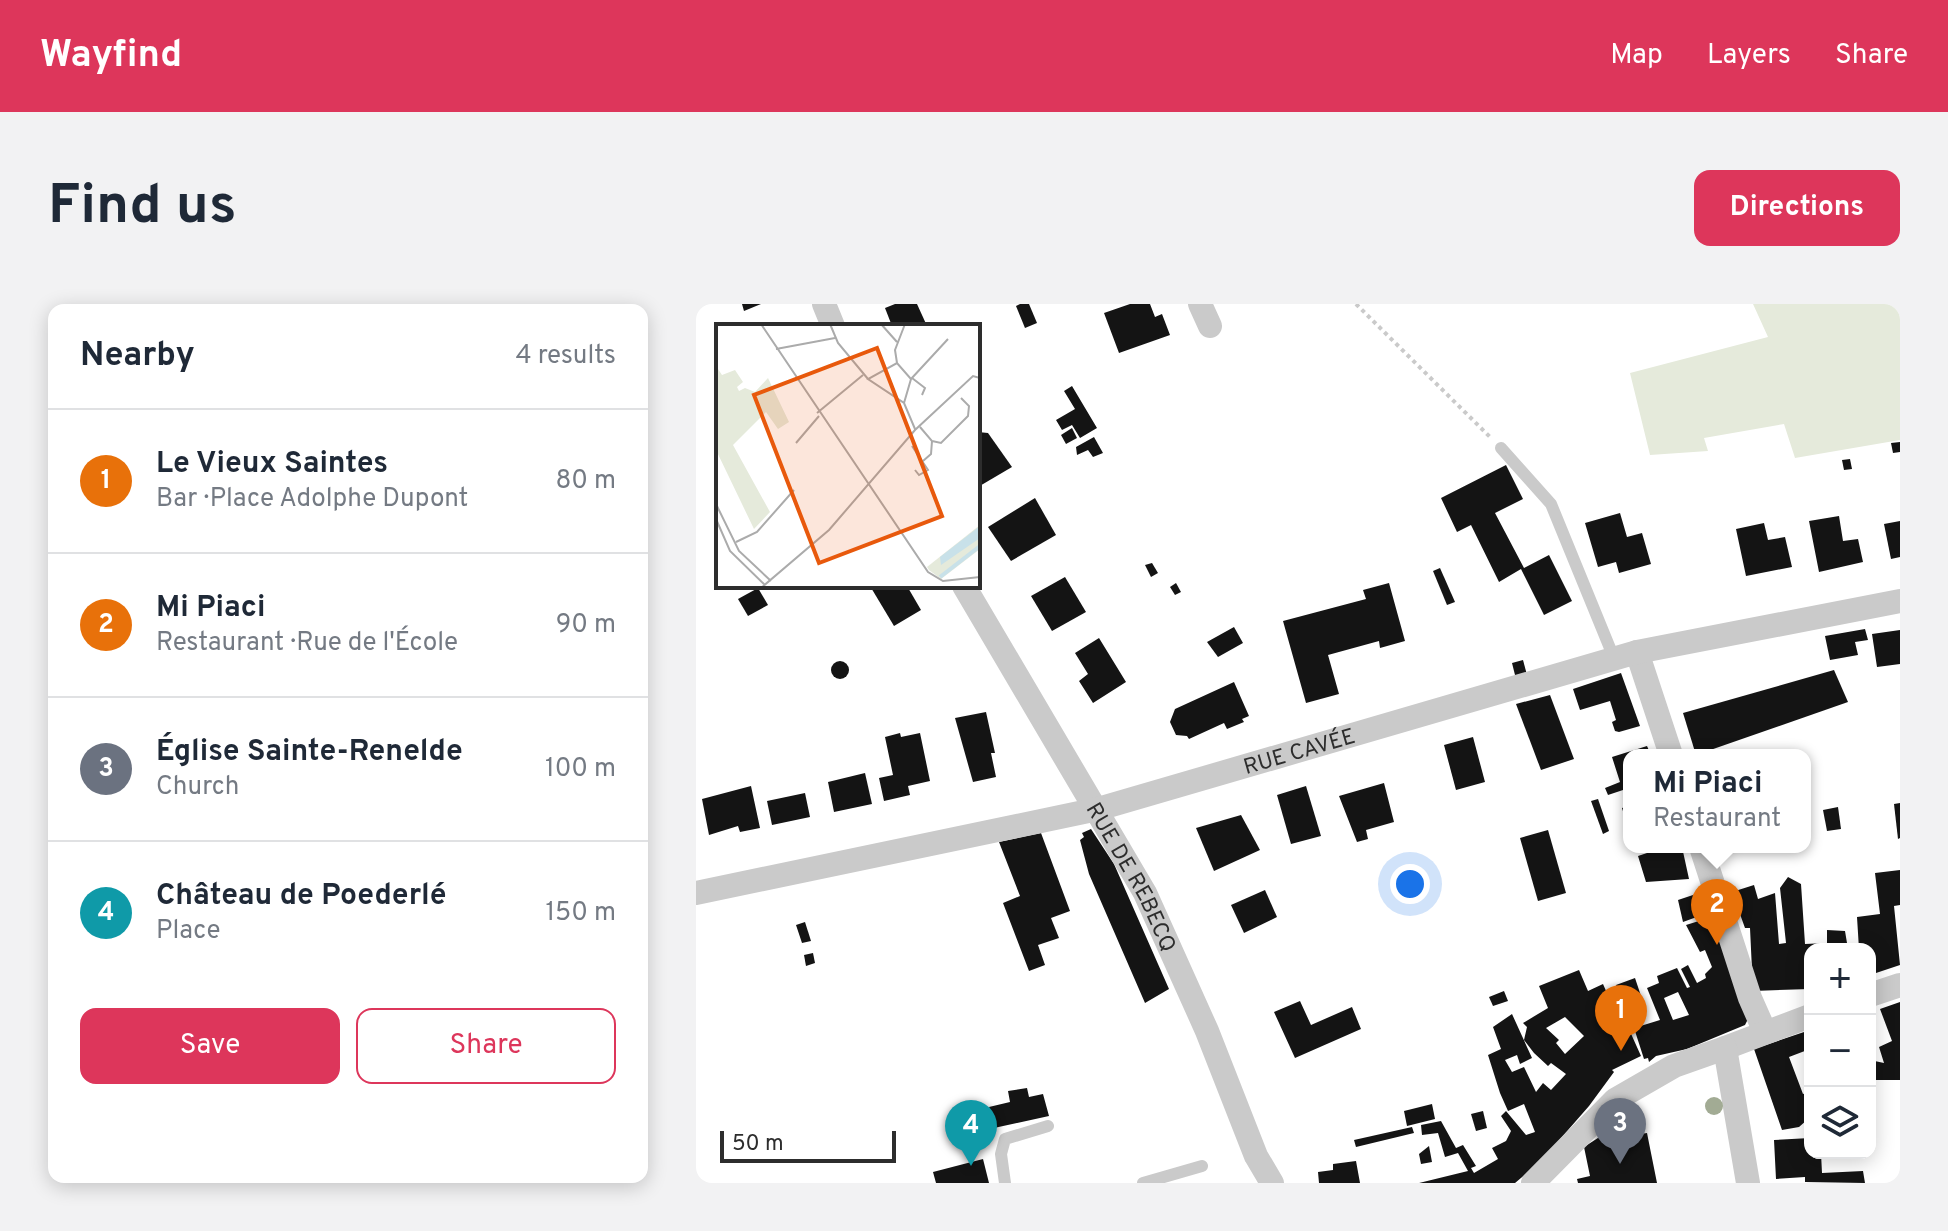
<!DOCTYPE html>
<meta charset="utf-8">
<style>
:root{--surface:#fff;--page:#f2f2f3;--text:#1f2937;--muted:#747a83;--line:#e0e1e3;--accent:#dd365b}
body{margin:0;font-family:Overpass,sans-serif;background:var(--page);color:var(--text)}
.controls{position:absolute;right:24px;bottom:24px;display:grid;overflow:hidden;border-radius:16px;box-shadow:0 4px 20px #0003}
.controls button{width:72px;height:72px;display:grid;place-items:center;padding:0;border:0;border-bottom:2px solid var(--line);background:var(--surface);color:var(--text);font:40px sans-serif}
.scale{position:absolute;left:24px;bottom:20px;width:176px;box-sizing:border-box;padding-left:8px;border:4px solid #2d2d2d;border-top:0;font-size:22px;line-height:28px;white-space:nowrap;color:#2d2d2d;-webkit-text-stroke:6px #fff;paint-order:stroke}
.you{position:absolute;left:714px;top:580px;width:28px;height:28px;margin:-20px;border:6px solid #fff;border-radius:50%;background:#1a73e8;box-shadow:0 0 0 12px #1a73e833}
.badge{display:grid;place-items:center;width:52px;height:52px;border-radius:50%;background:var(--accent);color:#fff;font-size:26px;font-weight:700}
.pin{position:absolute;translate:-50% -66px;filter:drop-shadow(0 2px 4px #0008)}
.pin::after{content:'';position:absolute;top:42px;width:28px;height:24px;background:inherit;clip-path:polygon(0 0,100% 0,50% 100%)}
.popup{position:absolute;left:927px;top:445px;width:188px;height:104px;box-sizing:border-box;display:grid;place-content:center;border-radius:16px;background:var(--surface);filter:drop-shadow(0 2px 6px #0005);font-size:26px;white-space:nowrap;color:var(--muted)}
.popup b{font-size:30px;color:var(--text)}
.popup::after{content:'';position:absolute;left:50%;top:100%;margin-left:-16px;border:16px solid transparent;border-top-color:var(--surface)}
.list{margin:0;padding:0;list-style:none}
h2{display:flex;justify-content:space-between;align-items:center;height:104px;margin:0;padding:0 32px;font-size:34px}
h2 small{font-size:26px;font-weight:400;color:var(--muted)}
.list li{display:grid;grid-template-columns:52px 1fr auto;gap:24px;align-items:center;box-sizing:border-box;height:144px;padding:0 32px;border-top:2px solid var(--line)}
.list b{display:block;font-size:30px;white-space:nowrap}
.list p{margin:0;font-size:26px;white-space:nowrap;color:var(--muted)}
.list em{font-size:26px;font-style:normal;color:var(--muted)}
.actions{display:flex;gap:16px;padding:24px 32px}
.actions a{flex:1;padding:18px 0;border:2px solid var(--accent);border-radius:16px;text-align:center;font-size:28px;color:var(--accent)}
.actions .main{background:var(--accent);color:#fff}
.icon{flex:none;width:44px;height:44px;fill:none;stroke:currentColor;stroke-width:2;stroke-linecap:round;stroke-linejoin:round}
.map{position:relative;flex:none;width:1204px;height:879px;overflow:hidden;border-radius:16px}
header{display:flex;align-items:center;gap:48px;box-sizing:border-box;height:112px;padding:0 40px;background:var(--accent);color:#fff}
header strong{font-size:38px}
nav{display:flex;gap:44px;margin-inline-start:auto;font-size:28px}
.intro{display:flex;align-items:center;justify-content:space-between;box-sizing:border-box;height:192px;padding:0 48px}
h1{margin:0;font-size:56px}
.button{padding:20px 36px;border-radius:16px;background:var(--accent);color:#fff;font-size:28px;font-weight:700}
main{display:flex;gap:48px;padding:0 48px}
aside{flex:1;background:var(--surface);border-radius:16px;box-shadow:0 4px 20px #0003}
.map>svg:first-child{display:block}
.grass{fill:#e5eadb}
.building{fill:#141414;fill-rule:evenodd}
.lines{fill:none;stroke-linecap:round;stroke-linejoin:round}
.path{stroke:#cacaca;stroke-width:4;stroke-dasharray:4 4;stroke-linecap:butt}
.service{stroke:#cacaca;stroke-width:12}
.minor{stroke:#cacaca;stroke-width:24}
.tree{fill:#a2ab94}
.labels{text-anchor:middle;stroke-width:8;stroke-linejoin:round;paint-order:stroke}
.street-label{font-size:22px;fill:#2d2d2d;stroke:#fff}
.inset-river{fill:none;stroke:#c8e1e9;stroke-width:4}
.inset-road{fill:none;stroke:#ababab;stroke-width:2}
.view{fill:#e8590c;fill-opacity:0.15;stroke:#e8590c;stroke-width:4}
.inset-edge{fill:none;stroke:#2d2d2d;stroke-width:4}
</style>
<header>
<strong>Wayfind</strong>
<nav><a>Map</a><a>Layers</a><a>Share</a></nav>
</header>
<div class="intro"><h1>Find us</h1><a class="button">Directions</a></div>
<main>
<aside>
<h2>Nearby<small>4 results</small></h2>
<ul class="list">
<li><span class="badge" style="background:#e8710a">1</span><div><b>Le Vieux Saintes</b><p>Bar · Place Adolphe Dupont</p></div><em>80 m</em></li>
<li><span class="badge" style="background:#e8710a">2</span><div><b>Mi Piaci</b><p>Restaurant · Rue de l'École</p></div><em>90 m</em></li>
<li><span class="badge" style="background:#6b7280">3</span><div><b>Église Sainte-Renelde</b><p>Church</p></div><em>100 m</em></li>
<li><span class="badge" style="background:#0f9aa8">4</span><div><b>Château de Poederlé</b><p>Place</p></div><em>150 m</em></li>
</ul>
<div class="actions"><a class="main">Save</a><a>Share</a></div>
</aside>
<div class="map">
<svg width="1204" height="879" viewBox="0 0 1204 879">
<rect width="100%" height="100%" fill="#fff"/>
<polygon class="grass" points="1057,0 1204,0 1204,136 1099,154 1088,120 1008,134 1012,147 954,151 934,69 1072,33"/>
<g class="building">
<polygon points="46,0 65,0 48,7"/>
<polygon points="199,0 221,0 231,22 196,22 189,4"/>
<polygon points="324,0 333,0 341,19 329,24 320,2"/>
<polygon points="434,0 454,0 459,13 466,10 474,31 423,49 408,9"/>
<polygon points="376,82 401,124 384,134 376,121 366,126 360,116 379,105 368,87"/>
<polygon points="376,124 381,134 370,140 365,131"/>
<polygon points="282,128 292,129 316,163 282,183"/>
<polygon points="398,133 407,149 397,153 392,146 381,151 380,143"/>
<polygon points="1204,138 1204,148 1197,149 1195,139"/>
<polygon points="1154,155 1156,165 1148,166 1146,156"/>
<polygon points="810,161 827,195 799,209 828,264 853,251 876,297 848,311 825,265 803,278 775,221 761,228 745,194"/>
<polygon points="339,194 360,231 315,257 292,223"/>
<polygon points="924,209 931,233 946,229 955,260 923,269 920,258 902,263 889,219"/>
<polygon points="1143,212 1147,237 1162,235 1167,258 1123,268 1113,217"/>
<polygon points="1204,217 1204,253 1195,255 1188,220"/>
<polygon points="1068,219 1072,236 1089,233 1096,263 1050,272 1040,225"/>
<polygon points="456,259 462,269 455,273 449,261"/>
<polygon points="744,264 759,298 751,301 737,267"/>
<polygon points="369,273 390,308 356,327 335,292"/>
<polygon points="480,279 485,288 479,291 474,283"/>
<polygon points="693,279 709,337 684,344 683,337 632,351 643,390 610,399 587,317 670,295 667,286"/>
<polygon points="174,282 211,282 225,306 198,322"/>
<polygon points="62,284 72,301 52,312 42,295"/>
<polygon points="538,323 547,339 522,353 511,338"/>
<polygon points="1169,325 1172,336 1159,338 1162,351 1134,356 1129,332"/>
<polygon points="1204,326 1204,360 1181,363 1176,330"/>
<polygon points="403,334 430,378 397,399 383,377 392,370 379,349"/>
<polygon points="827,356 831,371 820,375 816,359"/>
<circle cx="144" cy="366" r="9"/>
<polygon points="1138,366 1152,398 1000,451 987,409"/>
<polygon points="925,369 944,422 923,428 919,427 916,418 920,416 914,397 884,406 877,385"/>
<polygon points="538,378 553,412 546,415 548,418 531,425 528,419 493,435 491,432 480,431 474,418 479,405"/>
<polygon points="854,391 878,455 845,466 820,400"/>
<polygon points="290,408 299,449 295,449 300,473 277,478 259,414"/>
<polygon points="204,429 205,433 224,429 234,477 212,482 214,491 188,497 183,474 197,471 189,433"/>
<polygon points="777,433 789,478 760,486 748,441"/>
<polygon points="951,442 955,451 933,451 933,484 912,491 909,484 924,478 916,453"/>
<polygon points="169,469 176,500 138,508 132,478"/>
<polygon points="688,479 698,518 670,526 672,535 661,538 643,492"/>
<polygon points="55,482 64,524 44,528 42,522 13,531 6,495"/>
<polygon points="610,482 625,532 595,540 581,491"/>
<polygon points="109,489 114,513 76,521 71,497"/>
<polygon points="902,495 913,527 907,530 895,497"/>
<polygon points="1204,499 1204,534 1202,535 1198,500"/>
<polygon points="933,502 933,523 932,523 926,504"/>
<polygon points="1142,503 1145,525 1131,527 1127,506"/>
<polygon points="545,511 564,546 518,567 500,524"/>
<polygon points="395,525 418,560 473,685 449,699 393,570 384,536 388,533 386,529"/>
<polygon points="852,526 870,589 842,597 824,534"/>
<polygon points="345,529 374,607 355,614 363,634 342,641 349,661 333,667 307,599 324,592 303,538"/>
<polygon points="949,543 986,543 993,575 950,578 942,552 951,549"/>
<polygon points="1204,566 1204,601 1198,602 1204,661 1174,671 1174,645 1163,645 1161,613 1184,610 1179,569"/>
<polygon points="1092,573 1105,580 1109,640 1131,639 1131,626 1149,627 1152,645 1114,645 1114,685 1057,687 1054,624 1049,624 1036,588 1058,581 1062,595 1079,589 1083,640 1090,639 1084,584"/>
<polygon points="569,586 581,613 548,629 535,601"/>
<polygon points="1009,587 1017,607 987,618 982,596"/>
<path d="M1019 612 1053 713 1049 721 991 745 960 752 953 758 952 754 948 755 938 724 964 716 951 684 963 679 961 672 981 664 991 684 994 683 985 665 992 661 1001 679 1010 674 1009 670 1016 663 1009 646 1004 648 990 621ZM982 688 993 711 977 716 968 694Z"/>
<polygon points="109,618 115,637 106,639 100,621"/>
<polygon points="117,649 119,659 110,662 108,651"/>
<path d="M883 666 892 687 907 680 918 705 923 703 945 752 916 766 918 768 893 802 845 857 819 879H723L772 867 762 849 749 853 742 829 726 831 725 821 745 817 760 844 767 841 780 862 775 864 778 869 802 855 796 844 810 837 815 827 805 812 810 807 830 831 839 828 828 800 812 807 804 789 792 751 805 745 797 723 816 710 836 754 824 760 821 751 809 756 816 768 828 763 840 788 847 779 855 786 870 770 855 759 852 762 838 749 828 736 831 723 827 719 852 704 843 682ZM869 713 888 732 869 750 860 739 863 736 850 724Z"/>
<polygon points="939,674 946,695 928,702 920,681"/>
<polygon points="808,687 812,697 797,702 793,693"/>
<polygon points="604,697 615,721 656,703 665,725 599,754 578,708"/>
<polygon points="1204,698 1204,776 1174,776 1174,756 1188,759 1183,743 1196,737 1184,705"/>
<polygon points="1114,726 1114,745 1093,753 1107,790 1114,788 1114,822 1111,816 1103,823 1086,826 1058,745"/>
<polygon points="331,784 333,793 347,790 353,812 298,824 293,803 314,798 312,787"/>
<polygon points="736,800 739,815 711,822 708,807"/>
<polygon points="787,807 791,824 780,827 775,810"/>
<polygon points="716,823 718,829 660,843 658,836"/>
<polygon points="928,827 932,832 951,829 961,879 882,879 881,875 894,872 888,843 905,832 909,836 924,833"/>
<polygon points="1114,834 1114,849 1125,849 1126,869 1167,867 1169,879 1109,878 1109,873 1080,875 1078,836"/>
<polygon points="733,842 736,858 725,860 723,850"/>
<polygon points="287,855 293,879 240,879 237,868"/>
<polygon points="660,857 664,879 623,879 622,868 637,866 637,860"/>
</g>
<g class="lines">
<polyline class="path" points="660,0 795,134"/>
<g class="service">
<polyline points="805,144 855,200 918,354"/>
<polyline points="309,879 305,850 309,835 352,822"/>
<polyline points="447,879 506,862"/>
</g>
<g class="minor">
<polyline points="128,0 137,22"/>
<polyline points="504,0 514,22"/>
<path id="s1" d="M268 282 449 589 511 727 560 852 576 879"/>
<polyline points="941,348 975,451"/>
<polyline points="1005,543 1054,694 1069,728"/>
<path id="s2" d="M0 589 402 505 941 348 1204 297"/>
<polyline points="1174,691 1204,681"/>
<polyline points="1029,744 1114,712"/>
<polyline points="837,879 919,796 978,762 1029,744 1052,879"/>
</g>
</g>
<circle class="tree" cx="1018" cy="802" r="9"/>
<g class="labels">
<g class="street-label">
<text dy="8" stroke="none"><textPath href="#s2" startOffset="620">RUE CAVÉE</textPath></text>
<text dy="8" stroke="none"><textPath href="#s1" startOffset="336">RUE DE REBECQ</textPath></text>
</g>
</g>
<g transform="translate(20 20)">
<rect width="264" height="264" fill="#fff"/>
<path d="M0 42 6 51 19 46 27 58 21 63 23 67 29 64 39 68 52 54 73 98 62 105 50 88 17 121 54 188 38 205 0 126Z" fill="#e5eadb"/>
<path d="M264 201V225L225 255 213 246 211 243Z" fill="#e5eadb"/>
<path d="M264 202V214L225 241 224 233Z" fill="#c8e1e9"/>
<path class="inset-river" d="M224 253 264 222"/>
<path class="inset-road" d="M45 0 212 248 227 257 264 253M114 0 122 19 152 55M165 0 181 18M60 25 119 14M181 39 179 26 189 0M196 54 209 64 206 71M195 55 232 15M188 79 195 55 181 39 152 55 188 79 199 105M101 89 147 51M204 103 216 117 215 130 207 137M216 117 225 119 252 92 253 82 245 74M80 119 103 92M196 122 212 146 203 151 199 146M0 180 23 227 55 257M0 195 14 227 49 261M20 218 41 208 78 166M45 264 113 206 199 106 257 52 264 54"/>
<path class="view" d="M161 24 226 192 103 239 38 71Z"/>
<rect width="264" height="264" class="inset-edge"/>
</g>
</svg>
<div class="controls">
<button>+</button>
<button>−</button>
<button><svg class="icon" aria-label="layers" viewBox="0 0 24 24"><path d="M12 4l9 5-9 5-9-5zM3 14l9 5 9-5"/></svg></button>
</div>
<div class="scale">50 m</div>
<div class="you"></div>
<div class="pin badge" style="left:925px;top:747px;background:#e8710a">1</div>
<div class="pin badge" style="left:1021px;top:641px;background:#e8710a">2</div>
<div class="popup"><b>Mi Piaci</b>Restaurant</div>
<div class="pin badge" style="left:924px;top:860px;background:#6b7280">3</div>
<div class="pin badge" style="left:275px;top:862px;background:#0f9aa8">4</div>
</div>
</main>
